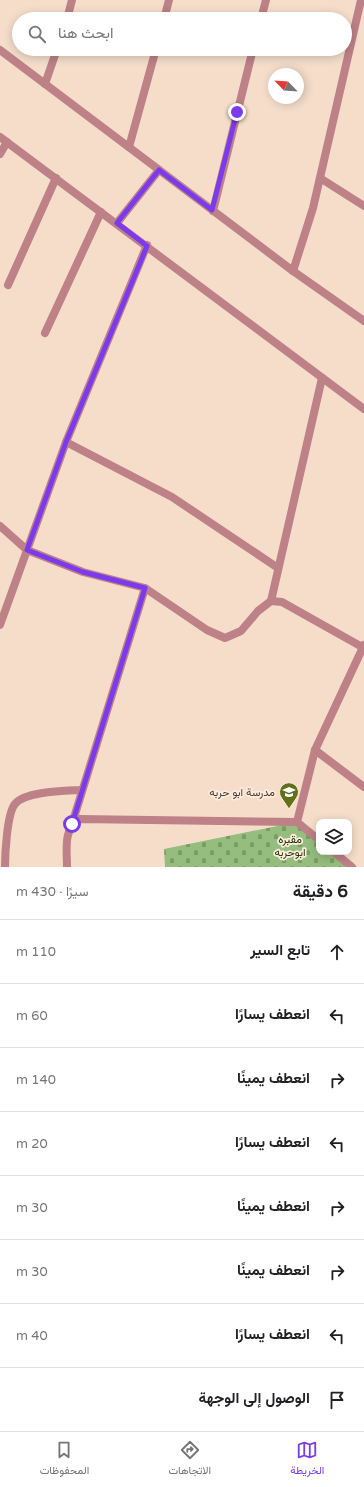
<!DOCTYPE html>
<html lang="ar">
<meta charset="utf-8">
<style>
:root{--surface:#fff;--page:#f2f2f2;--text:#202124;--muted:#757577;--line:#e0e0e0;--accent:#7c3aed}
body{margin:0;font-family:"Varela Round",Vazirmatn,sans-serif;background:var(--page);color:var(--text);direction:rtl}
.controls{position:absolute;right:12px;bottom:12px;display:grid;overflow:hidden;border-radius:8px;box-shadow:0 2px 10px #0003}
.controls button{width:36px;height:36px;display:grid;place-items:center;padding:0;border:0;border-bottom:1px solid var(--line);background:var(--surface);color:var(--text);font:20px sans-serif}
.compass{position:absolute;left:268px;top:68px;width:36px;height:36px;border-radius:50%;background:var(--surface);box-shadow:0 2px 10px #0003;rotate:295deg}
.stop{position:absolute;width:12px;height:12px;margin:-9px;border:3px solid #7c3aed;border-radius:50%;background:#fff}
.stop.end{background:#7c3aed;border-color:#fff;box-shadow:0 1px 4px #0008}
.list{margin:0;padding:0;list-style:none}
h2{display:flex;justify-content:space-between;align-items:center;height:52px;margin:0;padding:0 16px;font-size:17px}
h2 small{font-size:13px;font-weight:400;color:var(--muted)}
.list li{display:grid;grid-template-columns:26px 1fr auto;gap:12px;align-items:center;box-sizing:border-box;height:64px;padding:0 16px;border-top:1px solid var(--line)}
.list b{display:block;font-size:15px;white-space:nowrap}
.list em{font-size:13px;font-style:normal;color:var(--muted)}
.icon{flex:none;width:22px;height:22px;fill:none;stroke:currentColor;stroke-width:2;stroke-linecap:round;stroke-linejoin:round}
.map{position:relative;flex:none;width:364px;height:867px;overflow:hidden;direction:ltr}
.search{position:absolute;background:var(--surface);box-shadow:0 2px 10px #0003;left:12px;right:12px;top:12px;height:44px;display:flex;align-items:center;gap:10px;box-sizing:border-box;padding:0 14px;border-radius:22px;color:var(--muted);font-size:15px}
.sheet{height:564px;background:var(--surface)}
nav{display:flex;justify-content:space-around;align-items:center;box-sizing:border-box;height:56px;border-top:1px solid var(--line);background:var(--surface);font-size:11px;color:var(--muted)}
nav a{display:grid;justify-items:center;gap:2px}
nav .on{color:var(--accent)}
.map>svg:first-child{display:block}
.cemetery{fill:url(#cemetery-stones)}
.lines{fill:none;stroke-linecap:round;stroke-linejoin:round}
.street{stroke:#bd8187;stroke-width:8}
.route{stroke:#7c3aed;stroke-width:5}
.labels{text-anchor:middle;stroke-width:3.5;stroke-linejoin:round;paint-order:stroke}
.poi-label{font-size:11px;fill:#423931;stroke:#ffebdc;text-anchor:end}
.park-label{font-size:11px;fill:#163100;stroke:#ffebdc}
</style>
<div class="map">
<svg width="364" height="867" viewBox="0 0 364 867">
<defs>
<pattern id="cemetery-stones" width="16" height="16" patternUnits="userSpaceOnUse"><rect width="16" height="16" fill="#95bd7d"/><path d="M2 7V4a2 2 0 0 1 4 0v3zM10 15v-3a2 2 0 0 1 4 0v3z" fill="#7b9b67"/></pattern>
</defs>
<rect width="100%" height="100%" fill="#f5ddca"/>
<polygon class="cemetery" points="297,822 319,840 319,852 334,852 351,867 165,867 164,849"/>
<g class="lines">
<g class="street">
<polyline points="67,19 72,0"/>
<polyline points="164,19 169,0"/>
<polyline points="261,19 266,0"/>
<polyline points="0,50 293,271 364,321"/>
<polyline points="45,84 57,49"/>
<polyline points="0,137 364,409"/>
<polyline points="129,147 156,49"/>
<polyline points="0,154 7,142"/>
<polyline points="320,178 364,206"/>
<polyline points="213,211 253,49"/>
<polyline points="117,223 159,170"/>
<polyline points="293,271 313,208 361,0"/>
<polyline points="8,285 56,178"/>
<polyline points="45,333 101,212"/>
<polyline points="66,442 172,497 278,568"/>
<polyline points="0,526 27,550 83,572 145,588 207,630 225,638 241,631 258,611 271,601 282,602 364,648"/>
<polyline points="271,601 322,378"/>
<polyline points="0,625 66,442 147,245"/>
<polyline points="315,750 364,787"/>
<polyline points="297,822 315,750 364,645"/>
<polyline points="72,824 145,588"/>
<polyline points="334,852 352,867"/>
<path d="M5 867C5 855 7 813 15 804 25 791 66 791 82 790"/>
<path d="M67 867C67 850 63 829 79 819L297 822 319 840"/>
</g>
</g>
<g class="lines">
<polyline class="route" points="72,824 145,588 83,572 27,550 66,442 147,246 117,223 159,170 212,210 237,112"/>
</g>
<defs>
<symbol id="school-pin" viewBox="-11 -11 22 30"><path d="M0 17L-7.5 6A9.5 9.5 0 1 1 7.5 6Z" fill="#61701b" stroke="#ffebdc"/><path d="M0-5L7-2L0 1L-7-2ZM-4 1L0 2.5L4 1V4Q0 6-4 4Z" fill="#fff"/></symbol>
</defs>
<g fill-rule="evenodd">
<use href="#school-pin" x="278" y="781" width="22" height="30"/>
</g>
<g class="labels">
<g class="poi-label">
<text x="275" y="796">مدرسة ابو حربه</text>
</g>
<g class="park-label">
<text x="290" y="843">مقبره<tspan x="290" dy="13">ابوحربه</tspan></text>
</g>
</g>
</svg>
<div class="controls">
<button><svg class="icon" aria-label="layers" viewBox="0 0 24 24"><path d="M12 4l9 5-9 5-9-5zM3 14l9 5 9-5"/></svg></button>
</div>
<svg class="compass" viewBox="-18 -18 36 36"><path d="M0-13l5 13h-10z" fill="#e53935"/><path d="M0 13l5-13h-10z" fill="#757577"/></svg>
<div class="stop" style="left:72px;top:824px"></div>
<div class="stop end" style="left:237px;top:112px"></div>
<div class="search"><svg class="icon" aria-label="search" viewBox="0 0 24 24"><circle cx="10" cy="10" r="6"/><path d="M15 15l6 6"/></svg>ابحث هنا</div>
</div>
<section class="sheet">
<h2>6 دقيقة<small>سيرًا · 430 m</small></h2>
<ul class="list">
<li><svg class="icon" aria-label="ahead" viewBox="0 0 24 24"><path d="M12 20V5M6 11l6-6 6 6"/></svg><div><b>تابع السير</b></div><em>110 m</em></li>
<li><svg class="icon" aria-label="left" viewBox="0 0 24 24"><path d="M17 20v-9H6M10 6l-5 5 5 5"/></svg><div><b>انعطف يسارًا</b></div><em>60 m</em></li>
<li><svg class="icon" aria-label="right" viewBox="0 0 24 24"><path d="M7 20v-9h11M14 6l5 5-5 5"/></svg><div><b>انعطف يمينًا</b></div><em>140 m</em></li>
<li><svg class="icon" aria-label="left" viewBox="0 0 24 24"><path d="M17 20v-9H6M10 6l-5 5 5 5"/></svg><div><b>انعطف يسارًا</b></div><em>20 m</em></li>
<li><svg class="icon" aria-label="right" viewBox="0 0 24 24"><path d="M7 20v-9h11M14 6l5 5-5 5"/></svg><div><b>انعطف يمينًا</b></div><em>30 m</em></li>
<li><svg class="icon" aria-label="right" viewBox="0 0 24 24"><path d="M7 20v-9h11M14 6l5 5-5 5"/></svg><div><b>انعطف يمينًا</b></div><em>30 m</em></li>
<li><svg class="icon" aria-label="left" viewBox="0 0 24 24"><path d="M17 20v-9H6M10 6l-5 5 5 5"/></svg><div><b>انعطف يسارًا</b></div><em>40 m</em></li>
<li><svg class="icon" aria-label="arrive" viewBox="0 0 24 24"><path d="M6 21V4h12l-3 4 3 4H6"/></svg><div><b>الوصول إلى الوجهة</b></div></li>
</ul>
</section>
<nav>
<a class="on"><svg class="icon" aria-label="map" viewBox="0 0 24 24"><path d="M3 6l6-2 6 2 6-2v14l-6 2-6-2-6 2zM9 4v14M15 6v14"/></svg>الخريطة</a>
<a><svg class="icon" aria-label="directions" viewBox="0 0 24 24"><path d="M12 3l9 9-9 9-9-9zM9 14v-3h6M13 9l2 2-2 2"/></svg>الاتجاهات</a>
<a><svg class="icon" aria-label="saved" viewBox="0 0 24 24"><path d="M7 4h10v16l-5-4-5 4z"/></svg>المحفوظات</a>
</nav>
